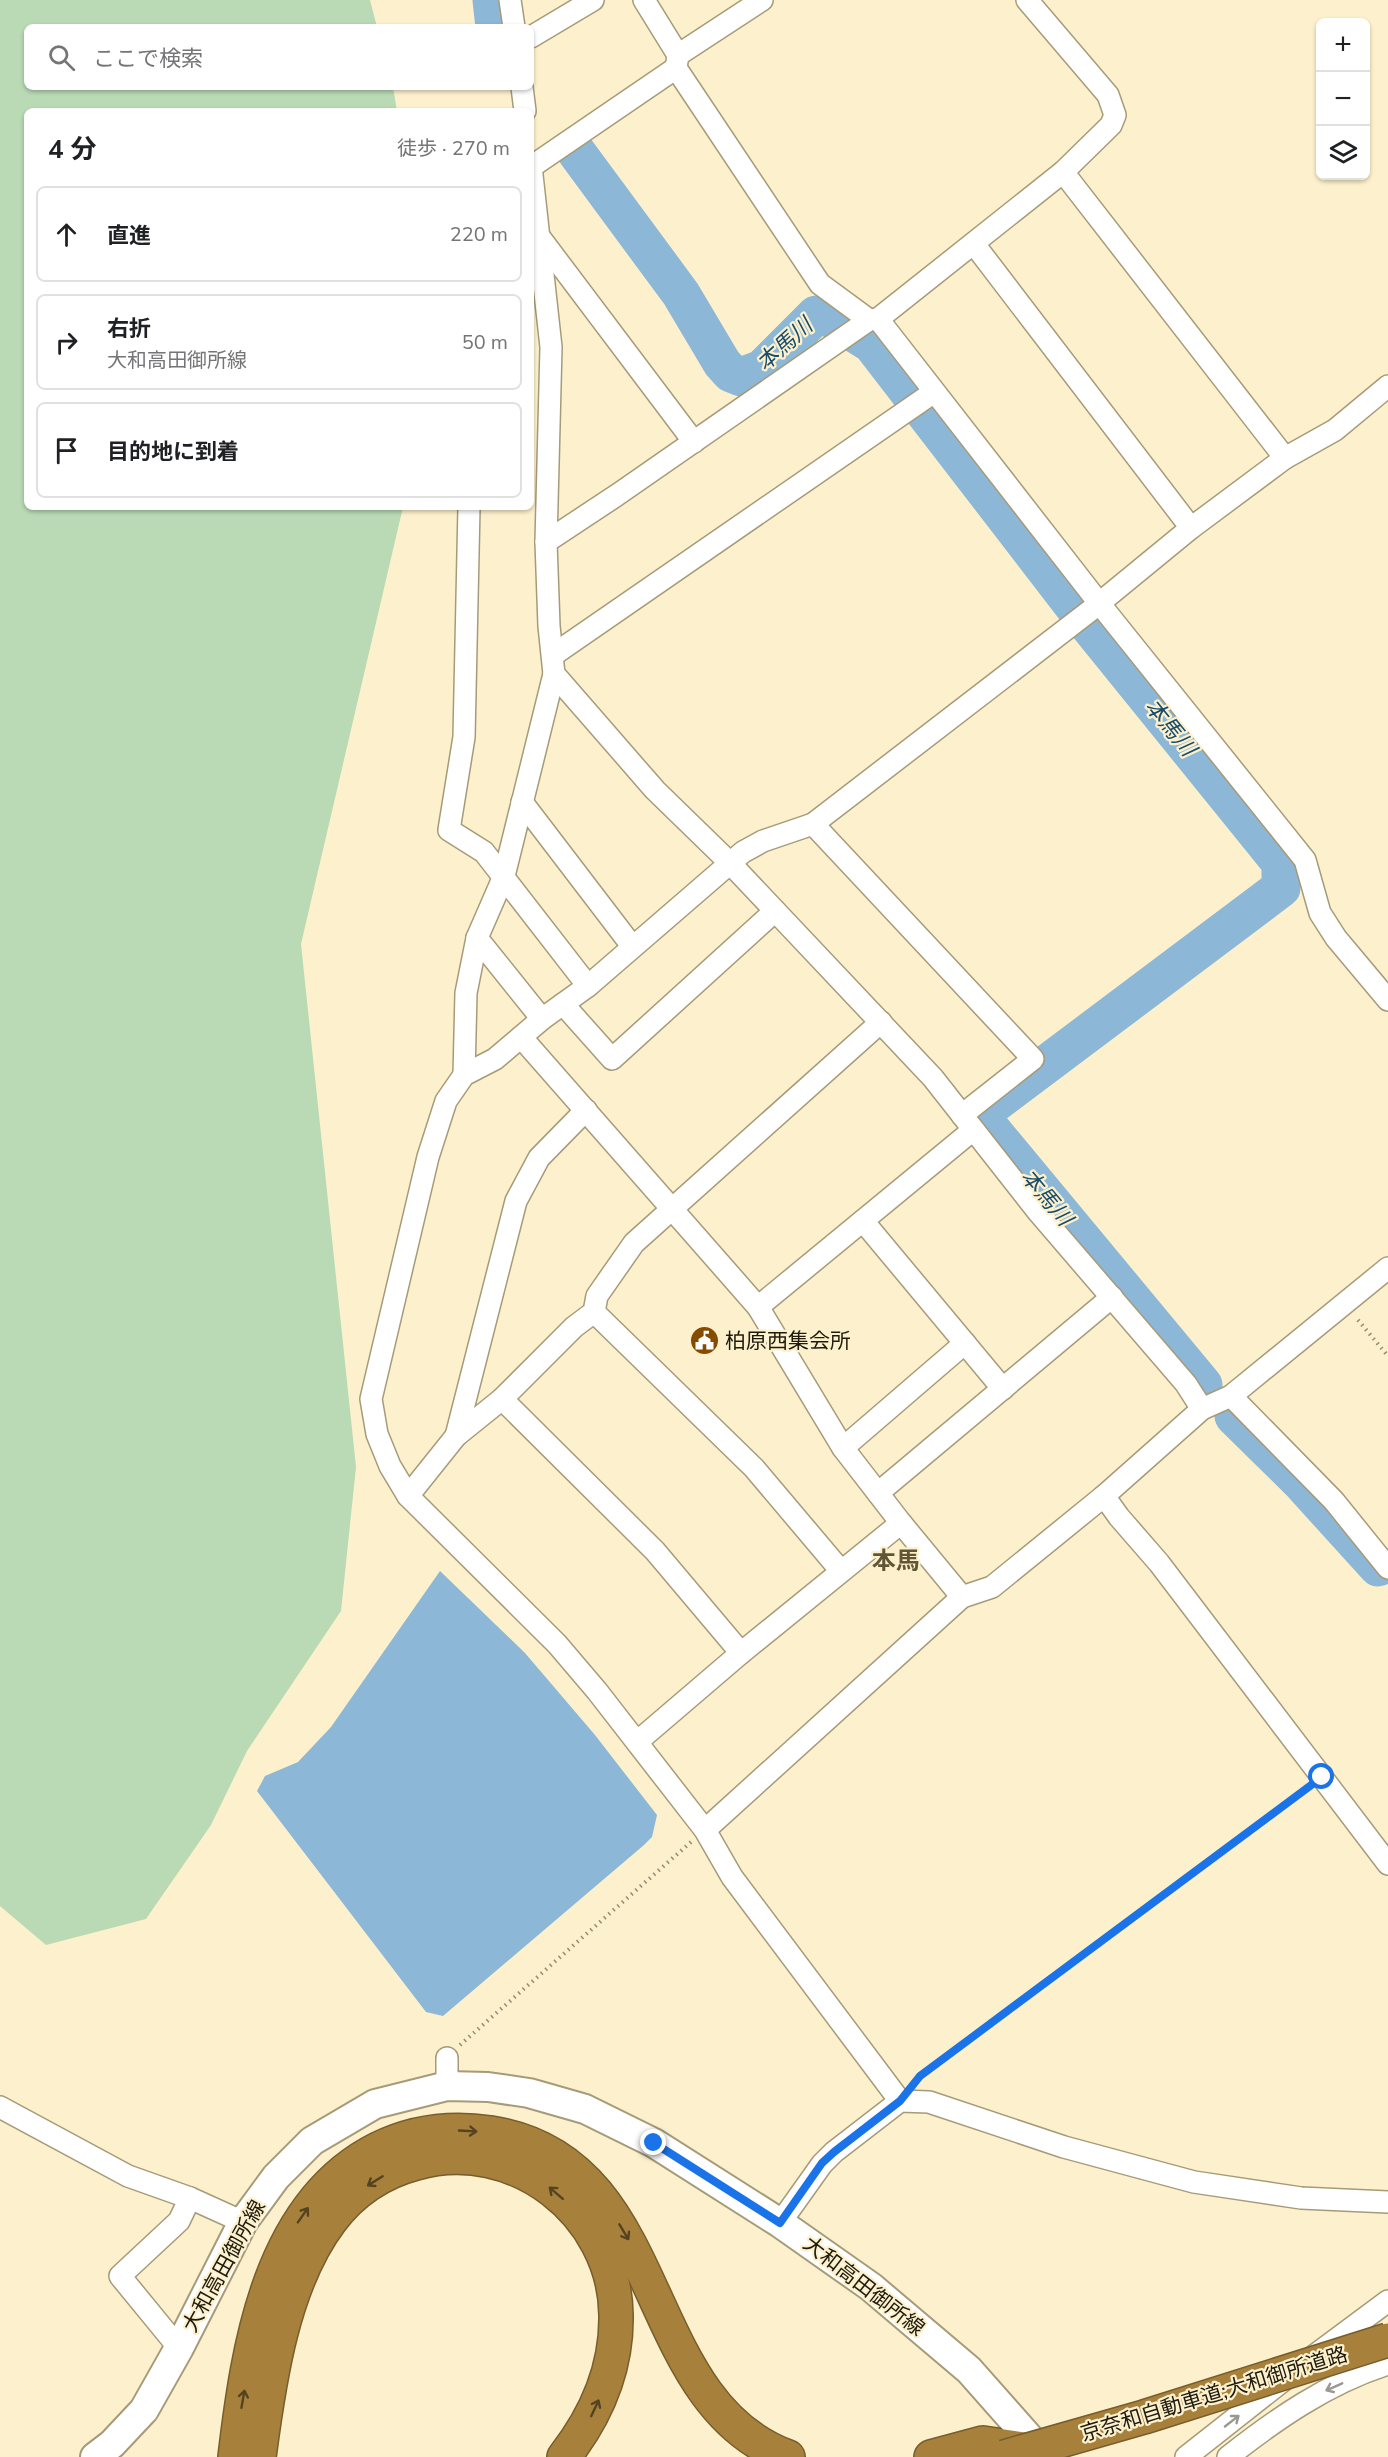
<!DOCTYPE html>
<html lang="ja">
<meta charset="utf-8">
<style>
:root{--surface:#fff;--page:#f2f2f2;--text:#202124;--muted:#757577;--line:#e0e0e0}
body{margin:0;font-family:"Nunito Sans","Noto Sans JP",sans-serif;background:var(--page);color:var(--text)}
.controls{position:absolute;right:18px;top:18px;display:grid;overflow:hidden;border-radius:9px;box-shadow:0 2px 4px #0004}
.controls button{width:54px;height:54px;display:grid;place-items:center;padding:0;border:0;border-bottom:2px solid var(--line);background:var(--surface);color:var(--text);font:30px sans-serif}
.stop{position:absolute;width:18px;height:18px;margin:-14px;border:4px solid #1a73e8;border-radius:50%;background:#fff}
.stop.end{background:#1a73e8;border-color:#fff;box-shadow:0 2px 6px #0008}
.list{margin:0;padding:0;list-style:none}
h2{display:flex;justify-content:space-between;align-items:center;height:78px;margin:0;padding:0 24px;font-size:26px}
h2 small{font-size:20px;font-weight:400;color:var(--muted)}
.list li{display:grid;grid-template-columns:39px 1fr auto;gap:18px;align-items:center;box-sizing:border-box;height:96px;margin:0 12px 12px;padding:0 12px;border:2px solid var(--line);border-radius:9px}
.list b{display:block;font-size:22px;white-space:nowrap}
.list p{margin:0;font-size:20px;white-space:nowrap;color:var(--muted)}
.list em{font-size:20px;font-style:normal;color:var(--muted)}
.icon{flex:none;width:33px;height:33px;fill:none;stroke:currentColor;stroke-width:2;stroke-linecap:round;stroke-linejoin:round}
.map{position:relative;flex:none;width:1388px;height:2457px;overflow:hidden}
.search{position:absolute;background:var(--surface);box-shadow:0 2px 4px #0004;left:24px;top:24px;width:510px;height:66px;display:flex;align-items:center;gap:15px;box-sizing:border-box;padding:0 21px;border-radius:9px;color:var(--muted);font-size:22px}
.panel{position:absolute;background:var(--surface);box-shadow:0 2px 4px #0004;left:24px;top:108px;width:510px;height:402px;border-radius:9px}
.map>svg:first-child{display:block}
.green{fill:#b9dab5}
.water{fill:#8cb7d7}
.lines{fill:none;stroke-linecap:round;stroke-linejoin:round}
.river{stroke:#8cb7d7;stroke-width:39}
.minor-casing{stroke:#a69b79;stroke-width:24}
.secondary-casing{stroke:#a69b79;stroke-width:32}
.motorway-casing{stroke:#775d2c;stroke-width:36}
.path{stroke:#948c73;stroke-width:4;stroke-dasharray:1.5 4.5;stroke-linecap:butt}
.minor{stroke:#fff;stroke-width:21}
.secondary{stroke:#fff;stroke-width:28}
.motorway{stroke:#a7813c;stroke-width:33}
.motorway-bridge-casing{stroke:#775d2c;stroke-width:36;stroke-linecap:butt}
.motorway-bridge{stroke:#a7813c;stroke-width:33}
.oneway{stroke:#554320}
.oneway2{stroke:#9a9892}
.route{stroke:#1a73e8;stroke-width:8}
.labels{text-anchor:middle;stroke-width:4.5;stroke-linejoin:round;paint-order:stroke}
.poi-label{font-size:21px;fill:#1e1a0d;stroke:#fdf1cd;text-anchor:start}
.street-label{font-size:21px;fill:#1e1a0d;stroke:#fdf1cd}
.water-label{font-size:22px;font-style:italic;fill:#1a4c6c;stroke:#fdf1cd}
.quarter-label{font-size:24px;font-weight:bold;fill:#605636;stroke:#fdf1cd}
</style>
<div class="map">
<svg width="1388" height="2457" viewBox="0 0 1388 2457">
<rect width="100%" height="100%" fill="#fdf1cd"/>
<polygon class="green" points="0,0 370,0 377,27 27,27 27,87 393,87 397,111 27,111 27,507 403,507 301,944 356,1467 341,1611 247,1751 211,1825 146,1919 46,1945 0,1906"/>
<polygon class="water" points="440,1571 525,1653 595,1735 657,1815 652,1837 644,1845 443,2016 426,2012 257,1791 265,1776 298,1762 331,1727"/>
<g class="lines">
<g class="river">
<polyline points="492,0 495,27"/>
<polyline points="577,153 681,294 722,363 731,373 741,377 762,369 816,315 824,314 872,344 1090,627 1281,863 1281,888 979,1115 1203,1385"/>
<polyline points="1234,1416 1300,1481 1378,1567"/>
</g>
<defs>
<g id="minor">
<polyline points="510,0 514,27"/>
<polyline points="644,0 678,55 676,68 820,284 869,320"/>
<polyline points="531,37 593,0"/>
<polyline points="678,55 762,0"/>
<polyline points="522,87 525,111"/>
<polyline points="531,166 551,347 546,542 549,626 554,674 655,790 730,863 933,1078 1039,1213 1186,1384 1202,1409"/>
<polyline points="531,167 676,68"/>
<polyline points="1063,172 1285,458"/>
<polyline points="541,239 694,442"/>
<polyline points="974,244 1191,528"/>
<polyline points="878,319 1099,603 1305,860 1320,913 1336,938 1388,1000"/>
<polyline points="469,507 464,737 449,830 484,852 588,986"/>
<polyline points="546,542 617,495 869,320 878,319 1063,172 1111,125 1115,115 1108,95 1027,0"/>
<polyline points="553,655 934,392"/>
<polyline points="522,802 632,946"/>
<polyline points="813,824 1033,1059 962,1115"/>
<polyline points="477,938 542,1019"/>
<polyline points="563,1004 612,1059 775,911"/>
<polyline points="521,1037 758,1307 843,1448 901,1523 962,1597"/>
<polyline points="464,1075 466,993 477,938 504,876 554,674"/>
<polyline points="863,1221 1003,1389"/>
<polyline points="758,1307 973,1130"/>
<polyline points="594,1312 754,1468 841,1571"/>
<polyline points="1231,1396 1334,1501 1388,1568"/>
<polyline points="502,1399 655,1551 741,1653"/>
<polyline points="456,1436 516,1201 539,1158 586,1110"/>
<polyline points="843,1448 965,1343"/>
<polyline points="878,1493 1112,1297"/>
<polyline points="408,1496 456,1436 502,1399 574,1327 594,1312 597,1296 634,1243 881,1022"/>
<polyline points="1104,1496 1119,1517 1159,1563 1388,1864"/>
<polyline points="637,1742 741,1653 901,1523"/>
<polyline points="705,1830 962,1597 992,1587 1104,1496 1202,1409 1231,1396 1388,1268"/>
<polyline points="447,2086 447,2058"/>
<polyline points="900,2101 732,1877 705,1830 597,1691 557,1644 408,1496 390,1466 377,1434 371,1399 428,1157 446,1101 464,1075 495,1059 542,1019 588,986 743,852 763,841 813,824 1091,610 1191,528 1285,458 1335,430 1388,386"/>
<polyline points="0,2107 128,2176 190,2198 243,2222"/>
<polyline points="780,2223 822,2164 834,2152 900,2101 929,2102 1064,2147 1194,2182 1301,2198 1388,2202"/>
<polyline points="179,2348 120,2276 179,2221 190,2198"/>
<polyline points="1314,2356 1388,2301"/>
<polyline points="1186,2457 1285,2379"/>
<path d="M1228 2457C1276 2419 1328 2383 1388 2364"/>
</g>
<polyline id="secondary" points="95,2457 112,2444 144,2410 179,2348 243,2222 276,2177 312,2141 375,2104 447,2086 488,2087 529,2093 585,2109 654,2143 780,2223 871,2287 969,2370 1046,2457"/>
<g id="motorway">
<path d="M235 2457C248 2347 269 2204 378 2149 414 2131 452 2127 491 2133 671 2161 634 2401 788 2457"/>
<path d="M259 2457C269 2380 283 2283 331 2220 352 2192 382 2172 416 2163 514 2135 615 2213 616 2315 617 2368 596 2416 564 2457"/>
<polyline points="931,2457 983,2443 1031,2450"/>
</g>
</defs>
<use href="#minor" class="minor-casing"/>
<use href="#secondary" class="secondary-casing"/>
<use href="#motorway" class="motorway-casing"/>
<g class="path">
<polyline points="1358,1320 1388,1356"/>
<polyline points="460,2045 691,1842"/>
<polyline points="916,2082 920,2076 1306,1789"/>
</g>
<use href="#minor" class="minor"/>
<use href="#secondary" class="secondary"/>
<use href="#motorway" class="motorway"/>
<defs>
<polyline id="motorway-bridge" points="1004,2457 1144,2417 1388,2340"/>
</defs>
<use href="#motorway-bridge" class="motorway-bridge-casing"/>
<use href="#motorway-bridge" class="motorway-bridge"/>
</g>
<defs><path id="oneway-shaft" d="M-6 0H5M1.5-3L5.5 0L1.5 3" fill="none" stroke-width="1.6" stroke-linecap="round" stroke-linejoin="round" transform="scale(1.5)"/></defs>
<g class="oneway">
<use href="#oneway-shaft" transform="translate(468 2131) rotate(3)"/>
<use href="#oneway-shaft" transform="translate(375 2181) rotate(148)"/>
<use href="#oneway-shaft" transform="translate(556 2193) rotate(-139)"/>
<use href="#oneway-shaft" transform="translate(303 2215) rotate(-55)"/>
<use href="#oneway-shaft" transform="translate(624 2232) rotate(59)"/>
<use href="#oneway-shaft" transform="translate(243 2399) rotate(-80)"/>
<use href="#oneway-shaft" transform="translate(595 2408) rotate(-65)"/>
</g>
<g class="oneway2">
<use href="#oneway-shaft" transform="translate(1334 2387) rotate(156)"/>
<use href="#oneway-shaft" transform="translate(1232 2421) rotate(-38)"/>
</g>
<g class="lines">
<polyline class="route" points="654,2143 780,2223 822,2163 834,2152 900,2101 920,2076 1322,1777"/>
</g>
<defs>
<symbol id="civic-disc" viewBox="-11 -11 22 22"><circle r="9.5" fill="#854c00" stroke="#fdf1cd"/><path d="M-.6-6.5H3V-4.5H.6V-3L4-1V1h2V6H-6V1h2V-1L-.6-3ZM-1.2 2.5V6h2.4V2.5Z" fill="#fff"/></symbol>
</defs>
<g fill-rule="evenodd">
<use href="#civic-disc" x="688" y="1324" width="33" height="33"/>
</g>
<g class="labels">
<g class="poi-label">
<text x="725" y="1348">柏原西集会所</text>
</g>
<g class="street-label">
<text transform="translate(224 2266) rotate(-61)" y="7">大和高田御所線</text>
<text transform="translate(864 2286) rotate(38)" y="7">大和高田御所線</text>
<text transform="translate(1214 2394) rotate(-17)" y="7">京奈和自動車道;大和御所道路</text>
</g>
<g class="water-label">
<text transform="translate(784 344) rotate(-42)" y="8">本馬川</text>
<text transform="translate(1171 727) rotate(51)" y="8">本馬川</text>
<text transform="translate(1047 1197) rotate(50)" y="8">本馬川</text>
</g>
<g class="quarter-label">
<text x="896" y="1569">本馬</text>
</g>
</g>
</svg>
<div class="controls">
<button>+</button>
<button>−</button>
<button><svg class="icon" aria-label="layers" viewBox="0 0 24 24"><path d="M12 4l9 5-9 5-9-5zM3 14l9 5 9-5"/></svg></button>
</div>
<div class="stop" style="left:1322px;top:1777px"></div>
<div class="stop end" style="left:654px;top:2143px"></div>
<div class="search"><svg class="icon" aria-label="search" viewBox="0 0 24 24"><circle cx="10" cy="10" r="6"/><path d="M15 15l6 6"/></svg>ここで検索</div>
<section class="panel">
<h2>4 分<small>徒歩 · 270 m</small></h2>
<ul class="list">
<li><svg class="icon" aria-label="ahead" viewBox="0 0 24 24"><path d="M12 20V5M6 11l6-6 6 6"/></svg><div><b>直進</b></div><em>220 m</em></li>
<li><svg class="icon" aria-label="right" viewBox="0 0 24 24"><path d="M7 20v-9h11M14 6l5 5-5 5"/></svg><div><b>右折</b><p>大和高田御所線</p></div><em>50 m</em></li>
<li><svg class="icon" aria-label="arrive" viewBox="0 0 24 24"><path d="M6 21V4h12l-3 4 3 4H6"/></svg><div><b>目的地に到着</b></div></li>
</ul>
</section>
</div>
